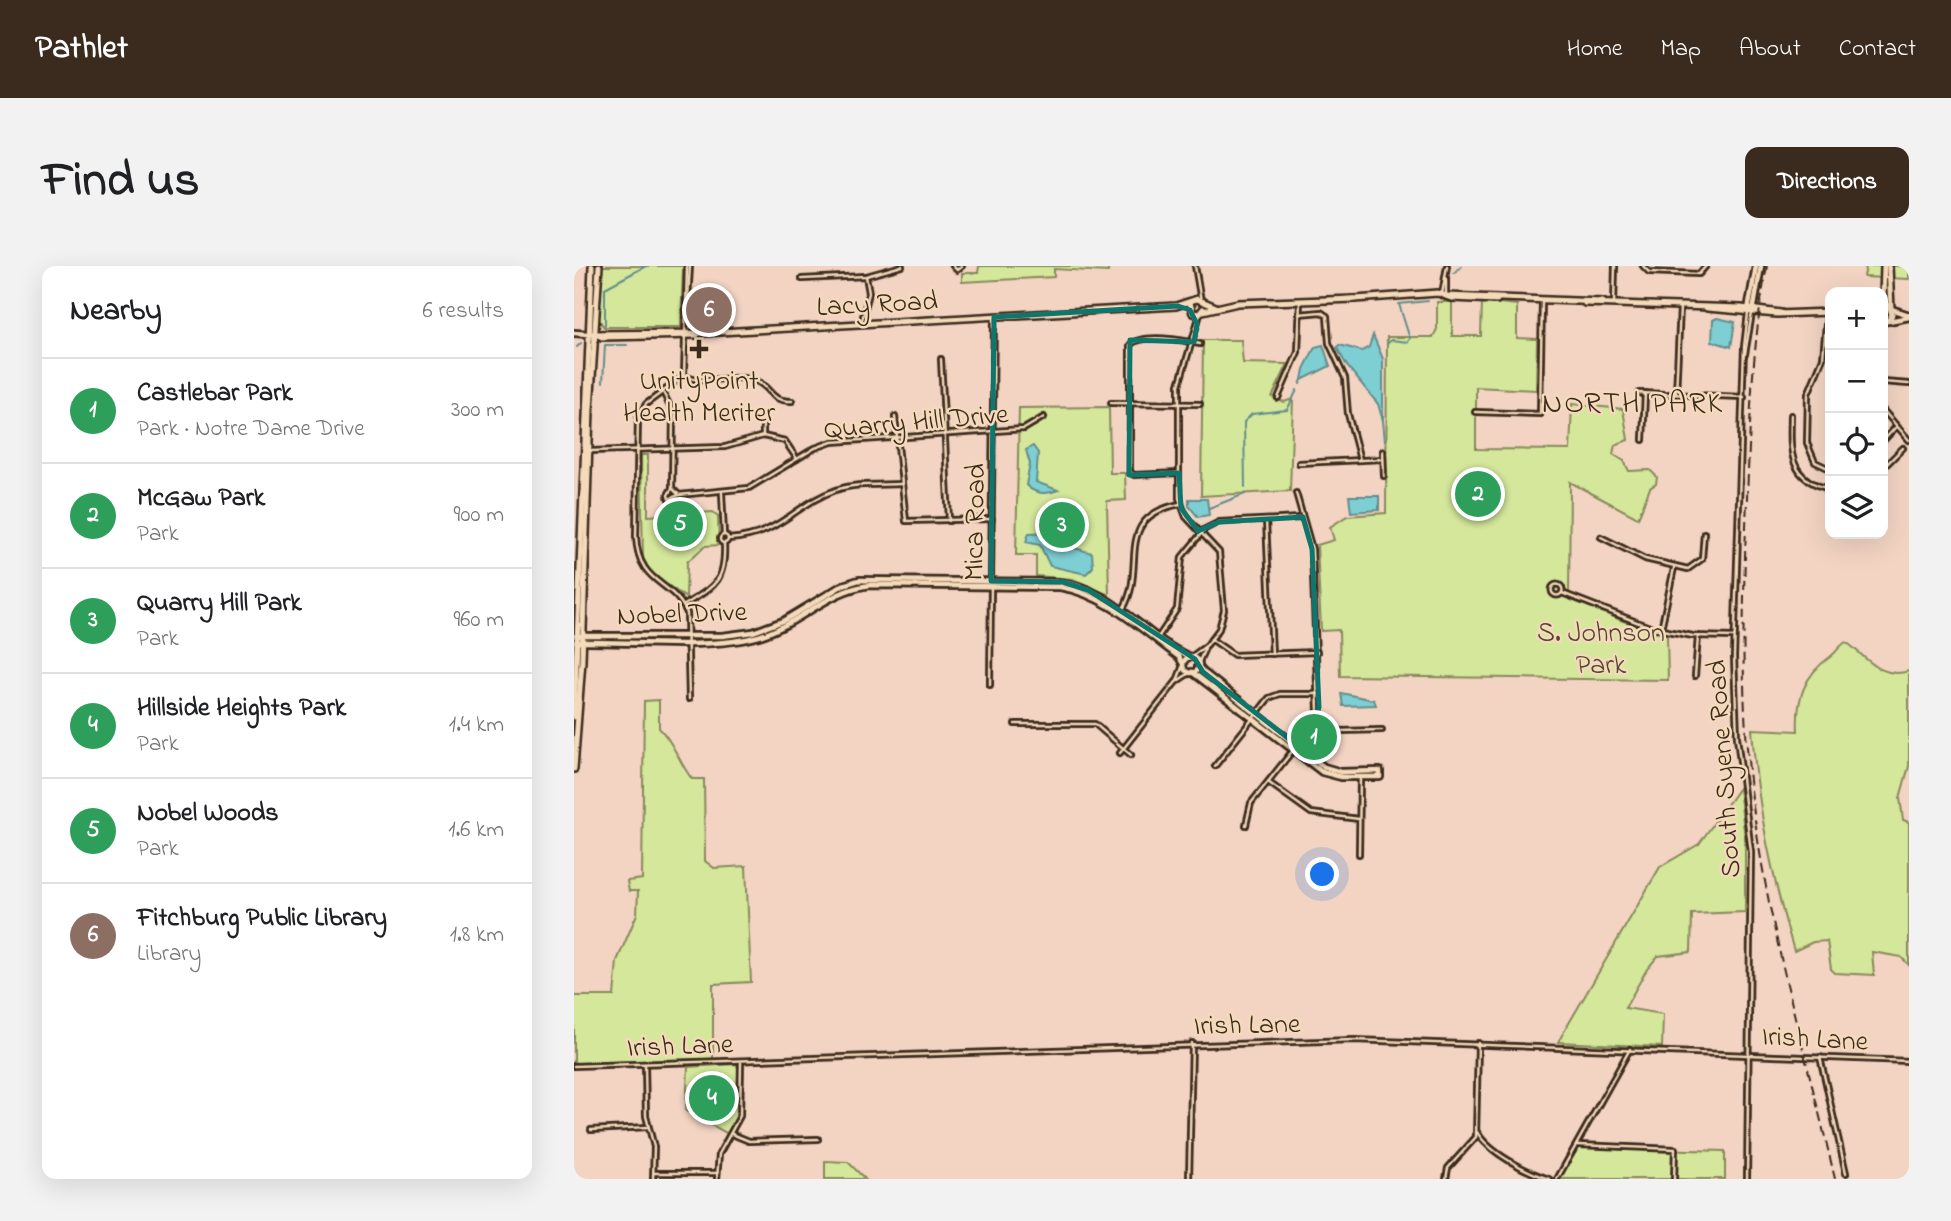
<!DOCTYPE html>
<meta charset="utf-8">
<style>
:root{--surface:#fff;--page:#f2f2f2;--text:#202124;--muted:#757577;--line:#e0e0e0;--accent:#3b2a1e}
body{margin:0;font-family:"Indie Flower",sans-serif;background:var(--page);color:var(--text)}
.controls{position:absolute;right:21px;top:21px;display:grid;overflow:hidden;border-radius:14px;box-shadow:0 7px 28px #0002}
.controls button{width:63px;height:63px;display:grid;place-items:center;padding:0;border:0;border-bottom:2px solid var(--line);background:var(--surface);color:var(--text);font:35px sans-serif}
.you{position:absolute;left:749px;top:609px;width:24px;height:24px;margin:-18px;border:5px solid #fff;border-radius:50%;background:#1a73e8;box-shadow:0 0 0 10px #1a73e833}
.badge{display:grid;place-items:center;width:46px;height:46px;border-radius:50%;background:var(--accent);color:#fff;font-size:23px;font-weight:700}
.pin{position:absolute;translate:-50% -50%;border:4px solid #fff;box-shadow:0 2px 7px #0006}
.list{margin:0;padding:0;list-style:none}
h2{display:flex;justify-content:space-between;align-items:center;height:91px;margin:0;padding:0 28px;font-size:30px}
h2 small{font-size:23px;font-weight:400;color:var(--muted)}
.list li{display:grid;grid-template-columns:46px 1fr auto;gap:21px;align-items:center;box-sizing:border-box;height:105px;padding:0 28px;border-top:2px solid var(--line)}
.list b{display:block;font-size:26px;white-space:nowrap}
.list p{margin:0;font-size:23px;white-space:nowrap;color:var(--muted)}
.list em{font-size:23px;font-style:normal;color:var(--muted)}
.icon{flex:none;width:38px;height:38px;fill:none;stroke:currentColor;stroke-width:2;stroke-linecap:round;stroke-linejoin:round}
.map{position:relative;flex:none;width:1335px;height:913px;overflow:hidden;border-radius:14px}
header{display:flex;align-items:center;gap:42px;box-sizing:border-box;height:98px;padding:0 35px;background:var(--accent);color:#fff}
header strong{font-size:33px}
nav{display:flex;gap:38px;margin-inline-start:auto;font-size:24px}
.intro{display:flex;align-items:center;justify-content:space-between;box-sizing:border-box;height:168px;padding:0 42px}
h1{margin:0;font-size:49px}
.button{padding:18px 32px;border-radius:14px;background:var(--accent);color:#fff;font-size:24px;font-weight:700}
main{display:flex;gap:42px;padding:0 42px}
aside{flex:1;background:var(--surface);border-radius:14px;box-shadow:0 7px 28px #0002}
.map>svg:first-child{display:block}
.green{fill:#d4e79b;stroke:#88885c;stroke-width:2}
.water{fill:#7ecfd4;stroke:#638d8b;stroke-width:2}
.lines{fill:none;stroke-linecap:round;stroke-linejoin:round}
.stream{stroke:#638d8b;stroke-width:2}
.minor-casing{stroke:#3b2a1e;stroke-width:8}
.tertiary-casing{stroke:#3b2a1e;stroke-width:10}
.secondary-casing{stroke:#3b2a1e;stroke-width:10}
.minor{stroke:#f4d9ba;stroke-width:2.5}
.tertiary{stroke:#f4d9ba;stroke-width:4.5}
.secondary{stroke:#f4d9ba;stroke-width:5}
.rail{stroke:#3b2a1e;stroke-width:2;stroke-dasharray:10 5;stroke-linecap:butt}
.marked{fill:none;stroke:#0f766e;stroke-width:5;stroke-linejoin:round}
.poi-dot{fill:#3b2a1e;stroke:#f4d9ba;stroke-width:2.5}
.labels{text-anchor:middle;stroke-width:5;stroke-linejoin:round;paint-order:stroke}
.street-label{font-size:28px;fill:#3b2a1e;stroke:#f4d9ba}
.poi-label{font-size:28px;fill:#3b2a1e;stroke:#f4d9ba}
.park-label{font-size:28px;fill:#524631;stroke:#f4d9ba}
.neighbourhood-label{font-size:30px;letter-spacing:2px;fill:#3b2a1e;stroke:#f4d9ba}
</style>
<header>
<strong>Pathlet</strong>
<nav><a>Home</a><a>Map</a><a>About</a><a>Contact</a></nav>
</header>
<div class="intro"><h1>Find us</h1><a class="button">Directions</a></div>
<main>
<aside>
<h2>Nearby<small>6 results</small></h2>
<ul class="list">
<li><span class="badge" style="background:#2e9e5b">1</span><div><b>Castlebar Park</b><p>Park · Notre Dame Drive</p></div><em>300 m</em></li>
<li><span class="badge" style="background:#2e9e5b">2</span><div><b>McGaw Park</b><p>Park</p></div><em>900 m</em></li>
<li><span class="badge" style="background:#2e9e5b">3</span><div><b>Quarry Hill Park</b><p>Park</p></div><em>960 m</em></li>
<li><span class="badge" style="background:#2e9e5b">4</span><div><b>Hillside Heights Park</b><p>Park</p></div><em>1.4 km</em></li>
<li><span class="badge" style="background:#2e9e5b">5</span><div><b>Nobel Woods</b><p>Park</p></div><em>1.6 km</em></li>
<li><span class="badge" style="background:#8d6e63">6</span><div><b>Fitchburg Public Library</b><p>Library</p></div><em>1.8 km</em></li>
</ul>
</aside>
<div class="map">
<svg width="1335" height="913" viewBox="0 0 1335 913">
<rect width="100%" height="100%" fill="#f3d4c2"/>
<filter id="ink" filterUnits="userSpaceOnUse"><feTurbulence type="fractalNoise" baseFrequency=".0143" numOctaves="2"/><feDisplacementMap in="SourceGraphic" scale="14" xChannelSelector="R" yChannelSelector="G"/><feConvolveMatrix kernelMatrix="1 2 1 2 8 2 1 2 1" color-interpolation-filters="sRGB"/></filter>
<g filter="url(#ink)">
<g class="green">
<polygon points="27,0 109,0 107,61 30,61 24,52"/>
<polygon points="405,0 534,0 534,6 480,3 480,11 388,16 388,7 404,7"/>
<polygon points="1292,0 1335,0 1335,13 1290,11"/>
<polygon points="908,35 943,39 943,72 963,73 962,124 902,121 902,183 996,184 998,138 1049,143 1054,174 1041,179 1039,188 1050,195 1055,205 1076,204 1083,211 1082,218 1076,222 1064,252 996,216 995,332 1049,355 1093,368 1094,414 766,410 765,364 747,365 743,279 760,274 756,261 773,250 812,247 813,71 859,71 863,63 863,36 878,36 878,70 907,70"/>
<polygon points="629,74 667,74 669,97 714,98 698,131 710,136 719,133 716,225 627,230"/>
<polygon points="535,141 536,207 551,207 552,234 533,235 535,329 499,313 462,310 462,289 442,289 445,142"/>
<polygon points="67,189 74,189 74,250 139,246 144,250 145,279 131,280 113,296 112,332 76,306 69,292"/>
<path d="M1272 376C1293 391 1306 414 1335 405V500L1326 532 1329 554 1335 556V699L1327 691 1298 686 1300 709 1261 707 1257 703 1253 675 1239 676 1220 685C1198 612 1183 539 1178 463L1224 465C1222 434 1230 409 1256 391 1262 387 1265 380 1272 376Z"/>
<path d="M85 434V462C100 476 105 497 118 513H130L131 595 140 602 172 600 177 716 139 718V793L3 797 0 796V730H40L43 695 63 648 64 625H55L53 615 68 613 70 435Z"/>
<polygon points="1165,522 1171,573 1171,646 1118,648 1117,686 1084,690 1073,703 1051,742 1089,748 1088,781 984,776 1086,601 1125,578"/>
<path d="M162 798C171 811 165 856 154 868L112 845 114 801Z"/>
<polygon points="1005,881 1151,885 1151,913 985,913"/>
<polygon points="251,895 274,896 291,913 251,913"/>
</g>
<g class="water">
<polygon points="1143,52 1161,56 1157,81 1138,75 1139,54"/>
<polygon points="799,69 809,93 809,155 804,138 773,100 763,82 765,79 788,85 795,81"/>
<polygon points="749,79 756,100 728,114 730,103 741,81"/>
<path d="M459 180 464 187 462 216 484 224C473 229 460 228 452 219L456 198 452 184Z"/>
<polygon points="775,230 805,230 805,244 777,246"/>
<polygon points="615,233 633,233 635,249 624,251 615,240"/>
<polygon points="482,266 488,269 493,280 518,287 519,301 512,308 476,300 466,279 452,276 455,267"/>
<polygon points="767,427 800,434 802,439 769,440"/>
<polygon points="142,817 156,818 160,832 157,837 139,837 133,843 126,840 122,832"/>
</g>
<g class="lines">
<g class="stream">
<polyline points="880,7 887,0"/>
<polyline points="31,59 31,22 72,0"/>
<polyline points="813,78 817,74 834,76 836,73 825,38 854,35"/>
<polyline points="3,81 7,77"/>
<polyline points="29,116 31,79 53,79"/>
<polyline points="726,118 728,114"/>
<polyline points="809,155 811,175"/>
<polyline points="671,221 670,156 678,148 713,144 723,124"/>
<polyline points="635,242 671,228"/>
</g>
<defs>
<g id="minor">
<path d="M113 0 110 110 72 138 64 151 62 270C64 320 98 313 113 347L115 433"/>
<polyline points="379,0 383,4 388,0"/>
<polyline points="621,0 627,35"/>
<polyline points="1069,0 1075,6 1125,8 1132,0"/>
<polyline points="872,12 872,30"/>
<polyline points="228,13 292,10 328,0"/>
<polyline points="868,28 873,0"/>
<polyline points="1040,38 1041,0"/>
<polyline points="1253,47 1249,92 1234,128 1233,177 1241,196 1256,203"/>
<polyline points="725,48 747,46 753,50 755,77 771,112 774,148 786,194"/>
<polyline points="113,50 116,0"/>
<polyline points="287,58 295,27 292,10"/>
<polyline points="1171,88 1178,47"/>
<polyline points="367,93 375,255"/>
<path d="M111 110C133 121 160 106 182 115 199 122 194 135 218 135"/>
<polyline points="1309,116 1335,118"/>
<polyline points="89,126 99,147 98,222 105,229 175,222 241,182 258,176 450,163 470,151"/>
<polyline points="1065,127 1170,131"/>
<polyline points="1102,128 1106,41"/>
<polyline points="704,132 724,86 726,35"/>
<polyline points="537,137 626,138"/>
<polyline points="1309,144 1335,174"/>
<polyline points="901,146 966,148 968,35"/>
<path d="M1217 149C1216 185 1214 214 1256 223"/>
<polyline points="321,151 332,255 418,253"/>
<polyline points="189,156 189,170"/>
<polyline points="1069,174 1071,127"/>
<polyline points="1309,175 1322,161"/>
<polyline points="16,185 151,181 189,170 211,175 223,193"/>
<polyline points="809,185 810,210"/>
<polyline points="725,197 809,193"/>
<polyline points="1309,197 1312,199 1309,202"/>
<polyline points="1312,199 1329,182"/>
<path d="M605 207 560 209 556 206V79C568 67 610 74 626 78"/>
<polyline points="98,222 94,229 95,233 105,229"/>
<polyline points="148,227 150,269"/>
<polyline points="1253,230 1256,212"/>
<polyline points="692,254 698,388"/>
<circle cx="150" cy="273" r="4"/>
<polyline points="1027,271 1071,293 1114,303 1128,293 1130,267"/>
<path d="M154 273C207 270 219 239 262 224 281 217 306 219 327 218"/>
<polyline points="417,313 420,51"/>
<circle cx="983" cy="324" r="5.5"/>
<polyline points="988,327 1078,362 1119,370 1160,371"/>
<path d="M109 340C140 320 152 317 150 277"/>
<path d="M549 343C574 301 537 252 606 238"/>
<polyline points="1087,363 1100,302"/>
<polyline points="585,370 603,343 608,291 631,263 645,256 727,252"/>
<polyline points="637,373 660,389 743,386"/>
<polyline points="617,391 633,379 645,363 650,344 645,286 612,251 605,232 605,119 626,48"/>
<polyline points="624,398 631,382"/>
<polyline points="1121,410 1124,370"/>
<polyline points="603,415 609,399"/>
<polyline points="416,419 417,320"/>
<polyline points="742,457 765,465 808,464"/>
<polyline points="441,458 521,458 557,489"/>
<polyline points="546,487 602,416 617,406"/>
<polyline points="641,500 695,432 706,428 744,428"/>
<polyline points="694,516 737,547 785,553"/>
<polyline points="672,559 677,537 740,458 744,445 738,283 722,227"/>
<polyline points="785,588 786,512"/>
<polyline points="1246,791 1272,907"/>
<polyline points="71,799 72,850 80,881 79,913"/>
<polyline points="0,800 780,774 1335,795"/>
<polyline points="17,864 74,861"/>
<path d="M903 866C915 887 953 906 975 913"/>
<polyline points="158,868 175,875 244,873"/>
<polyline points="1004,879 1101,883 1100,913"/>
<polyline points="80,907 143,907"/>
<polyline points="143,913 145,888 166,850 167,797"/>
<polyline points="615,913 618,777"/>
<polyline points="872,913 874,902 902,871 904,777"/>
<polyline points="983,913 1056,783"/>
<polyline points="1173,913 1177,586 1163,471 1160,391 1170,81 1174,47"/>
</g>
<g id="tertiary">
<polyline points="1317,43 1335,49"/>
<polyline points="1174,44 1182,0"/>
<polyline points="1179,46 1187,0"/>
<polyline points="1315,55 1335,51"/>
<polyline points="0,67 14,68"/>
<path d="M2 370H148L179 366 209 355 269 319 285 314 484 316C539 321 569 371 616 391"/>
<path d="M2 376C55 375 137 384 185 370 226 358 255 323 297 319L486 321C531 328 570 365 605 391L609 398"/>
<circle cx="617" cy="399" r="8"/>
<polyline points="618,406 748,506 767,511 806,511 806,505 767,506 750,501 629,406 624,400"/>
</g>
<g id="secondary">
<polyline points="1315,0 1317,43"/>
<polyline points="872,30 1029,36"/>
<polyline points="1309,31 1310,0"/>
<polyline points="781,33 864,27 877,32 923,34"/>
<polyline points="616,37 619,47 625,48 629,43"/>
<polyline points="1011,37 1167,42 1207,47"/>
<polyline points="1309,38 1315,40 1318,48 1316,53 1309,57"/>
<polyline points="1133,42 1203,48 1256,46"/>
<polyline points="629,45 664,37 781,33 726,35"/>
<polyline points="14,68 129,67 602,40 623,33 642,41"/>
<polyline points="22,68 28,71 123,69"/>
<polyline points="0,451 18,0"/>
<polyline points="0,503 8,395 16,144 25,0"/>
</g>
</defs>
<use href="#minor" class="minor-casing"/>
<use href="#tertiary" class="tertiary-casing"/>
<use href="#secondary" class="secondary-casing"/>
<use href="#minor" class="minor"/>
<use href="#tertiary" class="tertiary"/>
<use href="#secondary" class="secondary"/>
<path class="rail" d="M1193 0C1178 77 1176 155 1173 232 1169 343 1165 451 1182 561 1199 679 1234 797 1261 913"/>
</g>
</g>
<path class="marked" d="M604 40 616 44 623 58 620 76 556 74 555 209 605 207 607 242 624 265 645 256 729 251 738 283 745 441 741 456 723 479 629 406 621 393 514 324 489 316 417 315 420 51Z"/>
<path class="poi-dot" d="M121.5 72.5h7v7h7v7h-7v7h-7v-7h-7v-7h7z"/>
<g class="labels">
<g class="street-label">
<text transform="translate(303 36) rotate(-3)" y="10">Lacy Road</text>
<text transform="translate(342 154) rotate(-5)" y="10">Quarry Hill Drive</text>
<text transform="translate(399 256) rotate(-89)" y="10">Mica Road</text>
<text transform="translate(108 346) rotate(-2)" y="10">Nobel Drive</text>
<text transform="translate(1148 503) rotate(-94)" y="10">South Syene Road</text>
<text transform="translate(673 757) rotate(-1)" y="10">Irish Lane</text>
<text transform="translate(1241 771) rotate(3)" y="10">Irish Lane</text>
<text transform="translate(106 778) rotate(-2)" y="10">Irish Lane</text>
</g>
<g class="poi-label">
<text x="125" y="123">UnityPoint<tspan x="125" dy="32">Health Meriter</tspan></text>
</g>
<g class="park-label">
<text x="1027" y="375">S. Johnson<tspan x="1027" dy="32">Park</tspan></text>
</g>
<g class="neighbourhood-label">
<text x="1059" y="146">NORTH PARK</text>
</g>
</g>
</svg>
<div class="controls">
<button>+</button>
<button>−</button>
<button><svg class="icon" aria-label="locate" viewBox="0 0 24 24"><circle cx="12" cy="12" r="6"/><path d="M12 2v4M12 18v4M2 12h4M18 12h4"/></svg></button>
<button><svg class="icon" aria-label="layers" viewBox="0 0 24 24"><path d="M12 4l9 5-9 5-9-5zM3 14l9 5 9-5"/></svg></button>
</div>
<div class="you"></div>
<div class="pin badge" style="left:740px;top:471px;background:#2e9e5b">1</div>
<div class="pin badge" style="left:904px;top:228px;background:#2e9e5b">2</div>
<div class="pin badge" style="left:488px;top:259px;background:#2e9e5b">3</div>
<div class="pin badge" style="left:138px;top:832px;background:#2e9e5b">4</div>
<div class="pin badge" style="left:106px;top:258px;background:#2e9e5b">5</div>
<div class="pin badge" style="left:135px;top:44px;background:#8d6e63">6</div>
</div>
</main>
